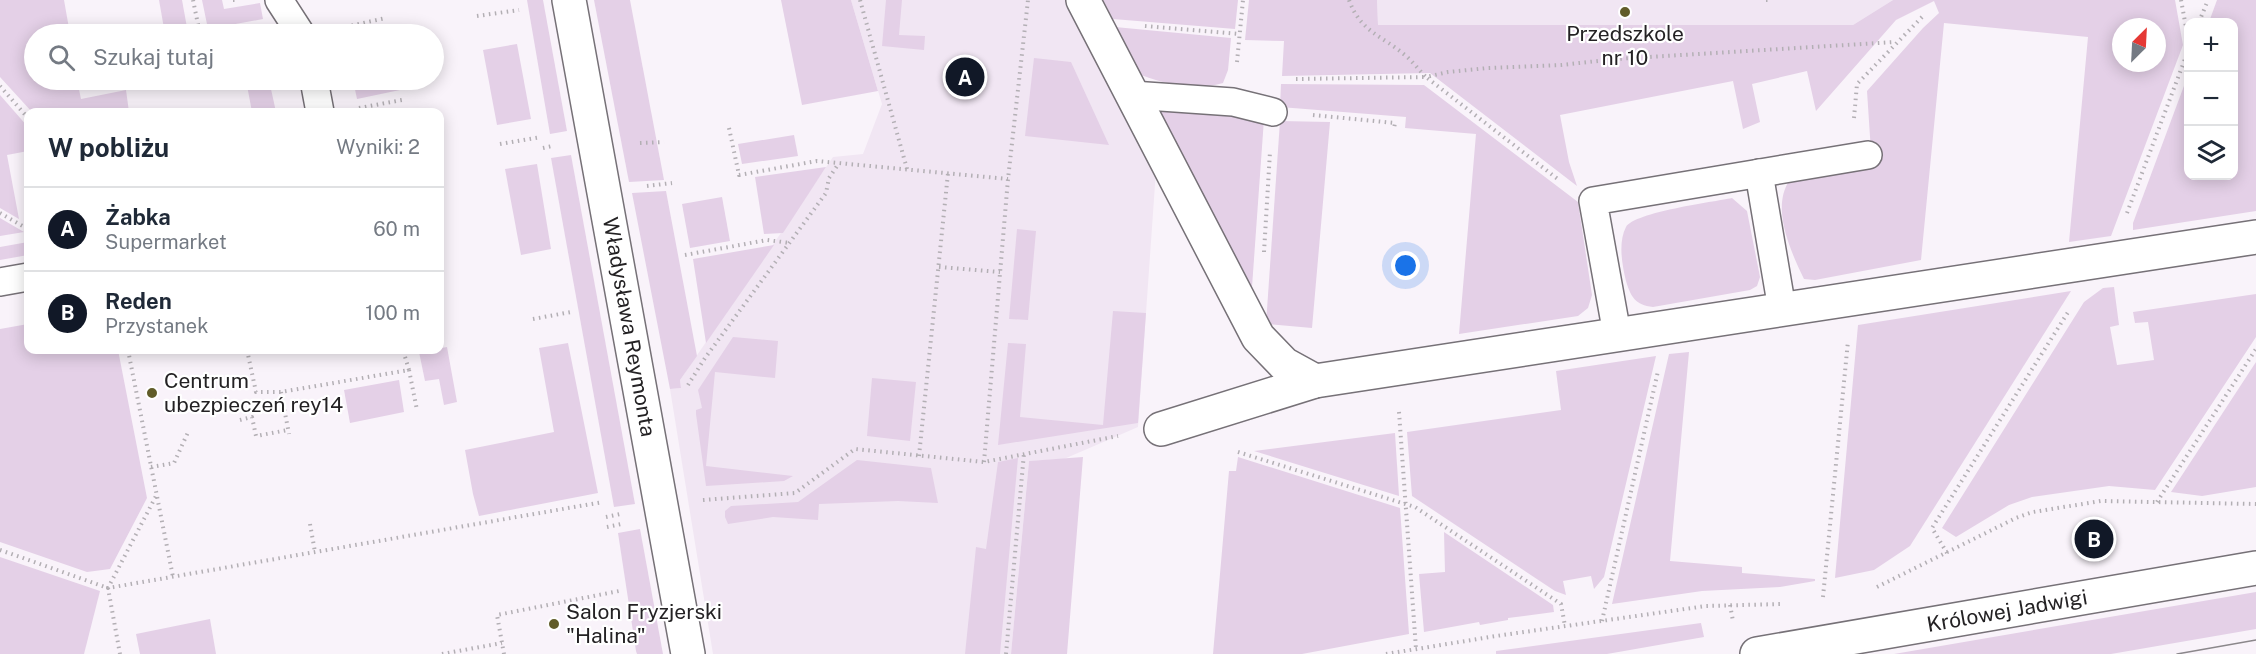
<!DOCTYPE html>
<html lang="pl">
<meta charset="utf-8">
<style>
:root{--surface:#fff;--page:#f6f6f7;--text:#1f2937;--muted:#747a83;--line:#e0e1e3;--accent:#111827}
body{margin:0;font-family:"Public Sans",sans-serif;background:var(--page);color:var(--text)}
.controls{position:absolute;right:18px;top:18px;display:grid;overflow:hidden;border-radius:12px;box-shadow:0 3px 15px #0003}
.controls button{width:54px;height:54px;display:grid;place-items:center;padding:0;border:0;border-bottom:2px solid var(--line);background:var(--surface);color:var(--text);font:30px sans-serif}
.compass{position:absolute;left:2112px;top:18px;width:54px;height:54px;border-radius:50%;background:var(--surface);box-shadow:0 3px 15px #0003;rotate:24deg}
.you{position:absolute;left:1406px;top:266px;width:21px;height:21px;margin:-15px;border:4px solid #fff;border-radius:50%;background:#1a73e8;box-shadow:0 0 0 9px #1a73e833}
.badge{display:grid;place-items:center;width:39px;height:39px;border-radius:50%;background:var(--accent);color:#fff;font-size:20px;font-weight:700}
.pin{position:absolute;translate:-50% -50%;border:3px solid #fff;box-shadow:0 2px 6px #0006}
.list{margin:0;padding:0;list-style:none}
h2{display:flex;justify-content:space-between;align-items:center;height:78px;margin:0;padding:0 24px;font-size:26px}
h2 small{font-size:20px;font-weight:400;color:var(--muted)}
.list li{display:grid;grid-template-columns:39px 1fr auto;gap:18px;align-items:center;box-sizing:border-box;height:84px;padding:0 24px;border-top:2px solid var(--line)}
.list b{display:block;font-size:22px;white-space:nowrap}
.list p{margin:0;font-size:20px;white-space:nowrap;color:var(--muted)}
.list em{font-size:20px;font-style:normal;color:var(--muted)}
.icon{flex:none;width:33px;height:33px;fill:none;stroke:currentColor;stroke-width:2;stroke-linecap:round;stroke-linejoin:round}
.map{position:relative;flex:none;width:2256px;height:654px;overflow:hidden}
.search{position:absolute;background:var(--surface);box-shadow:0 3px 15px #0003;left:24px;top:24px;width:420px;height:66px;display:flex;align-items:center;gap:15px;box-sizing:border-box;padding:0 21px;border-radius:33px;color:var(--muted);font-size:22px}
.panel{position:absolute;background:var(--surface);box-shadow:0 3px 15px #0003;left:24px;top:108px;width:420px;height:246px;border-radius:12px}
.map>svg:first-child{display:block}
.built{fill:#f1e6f3}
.green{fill:#e4d0e7;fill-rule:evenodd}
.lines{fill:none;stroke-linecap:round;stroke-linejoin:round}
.service-casing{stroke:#767177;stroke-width:30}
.minor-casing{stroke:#767177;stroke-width:36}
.tertiary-casing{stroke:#767177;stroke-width:36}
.path{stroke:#b3afb4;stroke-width:4;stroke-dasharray:1.5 4.5;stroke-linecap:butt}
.service{stroke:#fff;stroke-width:27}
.minor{stroke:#fff;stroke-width:33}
.tertiary{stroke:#fff;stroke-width:33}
.tram{stroke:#8b878b;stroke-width:1.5}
.poi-dot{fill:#615c29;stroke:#fff;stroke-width:2}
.labels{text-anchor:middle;stroke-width:4.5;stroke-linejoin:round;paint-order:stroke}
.poi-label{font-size:21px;fill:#242224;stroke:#fff;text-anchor:start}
.street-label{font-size:21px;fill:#242224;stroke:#fff}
</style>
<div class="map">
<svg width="2256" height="654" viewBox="0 0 2256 654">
<rect width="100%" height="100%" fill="#f9f3fa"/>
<g class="built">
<polygon points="851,0 1079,0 1157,156 1138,427 1064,459 1029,461 1011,654 713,654 670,389 681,388 680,380 833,157 863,154 882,104"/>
<polygon points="1377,0 1893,0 1853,25 1378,25"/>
</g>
<g class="green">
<polygon points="0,0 64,0 70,34 34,34 34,80 77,80 81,99 126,90 129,112 32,112 0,77"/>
<polygon points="159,0 182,0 188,33 165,34"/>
<polygon points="202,0 222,0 224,9 260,3 263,19 208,29"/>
<polygon points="527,0 543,0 567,131 550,134"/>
<polygon points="594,0 630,0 664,180 629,182"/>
<polygon points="781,0 851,0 878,91 802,105"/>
<polygon points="886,0 902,0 899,35 925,36 924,50 882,46"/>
<polygon points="1103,0 1238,0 1235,29 1113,19"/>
<path d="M1249 0H1377L1378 25H1853L1893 0H2175L2183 45 2111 236 2069 242 2088 37 1944 23 1921 260 1815 280 1804 279C1791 252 1771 209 1789 181L1872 167 1867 91 1923 28 1939 13 1934 1 1896 20 1816 111 1807 71 1752 84 1760 122 1743 129 1733 81 1560 115 1569 162 1577 186 1430 73 1282 76 1284 41 1245 40ZM2121 27H2157V63H2121Z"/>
<polygon points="2217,0 2256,0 2256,211 2133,230 2133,223 2188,75 2188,176 2234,176 2234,22 2209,22"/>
<path d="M1115 27 1231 38 1228 70 1223 83C1194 91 1169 85 1141 75Z"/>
<polygon points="517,44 531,119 497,125 483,50"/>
<polygon points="1034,58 1071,62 1109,145 1025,136"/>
<polygon points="246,80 269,80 276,112 252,112"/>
<polygon points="353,80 398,80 400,90 357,99"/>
<polygon points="1281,84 1424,85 1578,202 1592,295 1588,308 1578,316 1459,334 1476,134 1405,128 1406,117 1280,107"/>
<polygon points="0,95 28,127 28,151 7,155 19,219 0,208"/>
<polygon points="1155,107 1264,119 1252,287"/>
<polygon points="1280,121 1330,122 1312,328 1266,324"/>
<polygon points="794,135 798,156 742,164 738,144"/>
<polygon points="571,155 635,504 614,507 551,158"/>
<polygon points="537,164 551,249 521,255 505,169"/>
<polygon points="826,167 783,233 764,234 755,177"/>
<polygon points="666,191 697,356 680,380 681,388 670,389 632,193"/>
<polygon points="722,197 730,241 690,248 682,204"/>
<path d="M1732 198 1747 211 1760 277 1757 286 1750 290 1653 307C1635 305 1631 297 1626 281 1622 265 1618 242 1626 227 1635 212 1713 202 1732 198Z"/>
<polygon points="0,218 24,232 0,236"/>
<polygon points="1017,229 1036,231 1028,320 1009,319"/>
<polygon points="28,242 28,255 0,260 0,247"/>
<polygon points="774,245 706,343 693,259"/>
<polygon points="2114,287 2119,325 2110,327 2117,365 2154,360 2148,322 2135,323 2133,312 2256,294 2256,337 2155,490 2109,486 2032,497 2009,505 1956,537 1942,528 2084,302 2103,288"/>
<polygon points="2071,291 1910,546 1874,570 1835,578 1858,325"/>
<polygon points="1113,311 1146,313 1138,423 998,445 1008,343 1026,344 1020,417 1103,425"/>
<polygon points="28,324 28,350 118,350 147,498 110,569 87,572 0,542 0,329"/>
<polygon points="733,337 778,341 775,378 715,372 706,466 793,476 784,481 706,486 696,414 696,410 702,408 698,390"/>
<polygon points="568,343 598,493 479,516 473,494 465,450 554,432 539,348"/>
<polygon points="447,347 457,402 444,405 439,379 425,381 419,352"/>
<polygon points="1689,352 1670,561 1742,567 1742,573 1815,579 1815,581 1780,587 1702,591 1612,604 1669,354"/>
<polygon points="1656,356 1604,577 1594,589 1591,576 1563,581 1566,595 1555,591 1412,496 1407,432 1561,410 1556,371"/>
<polygon points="2256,362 2256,487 2202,496 2171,492"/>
<polygon points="872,378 916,382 910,441 867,436"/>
<polygon points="399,380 404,412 350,423 344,390"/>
<polygon points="1395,433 1399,496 1254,451"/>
<polygon points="1083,457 1067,654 1011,654 1029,461"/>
<polygon points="1238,457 1400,508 1409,634 1302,654 1213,654 1229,471 1236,471"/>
<polygon points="1018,458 1000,654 965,654 976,547 986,549 998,462"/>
<polygon points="857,460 931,468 938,503 898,501 819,504 818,520 773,517 728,524 725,517 725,511 731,506 798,502"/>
<polygon points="640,529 663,654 637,654 636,651 618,533"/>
<polygon points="1444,532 1553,605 1554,612 1508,618 1508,620 1480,625 1479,622 1424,632 1419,574 1445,572"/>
<polygon points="0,557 100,591 84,654 0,654"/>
<polygon points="2256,592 2256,629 2111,654 1894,654"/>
<polygon points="210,619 216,654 140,654 136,634"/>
<polygon points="1701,623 1704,637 1607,654 1496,654 1496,651"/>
</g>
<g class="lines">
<defs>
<g id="service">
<polyline points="279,0 301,34"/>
<polyline points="314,80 320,112"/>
<polyline points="1132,95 1233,102 1273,112"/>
<polyline points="1759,173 1782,309"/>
<polyline points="0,282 28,277"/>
<polyline points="1617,334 1593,201 1868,155"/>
</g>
<g id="minor">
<polyline points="569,0 688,654"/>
<polyline points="1083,0 1258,337 1284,364 1315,381"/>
<polyline points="1161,429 1315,381 2256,237"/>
</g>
<polyline id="tertiary" points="1757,654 2256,568"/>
</defs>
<use href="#service" class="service-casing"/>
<use href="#minor" class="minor-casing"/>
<use href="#tertiary" class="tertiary-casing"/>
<g class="path">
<polyline points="193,0 200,34"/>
<polyline points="233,0 236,0"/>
<polyline points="860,0 907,169"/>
<path d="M1349 0C1361 33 1382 35 1406 56 1413 62 1419 70 1426 77L1448 72 1488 68 1561 65 1616 59 1895 42"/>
<polyline points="1766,0 1769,0"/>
<polyline points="2181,0 2188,38"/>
<polyline points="477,16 519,10"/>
<polyline points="2199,22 2208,0"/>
<polyline points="1145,26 1240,34"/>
<polyline points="340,28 386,18"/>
<polyline points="217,34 251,29"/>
<polyline points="1237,62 1243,0"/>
<polyline points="1296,79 1426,77 1559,180"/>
<polyline points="0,86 28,118"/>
<polyline points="359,108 402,100"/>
<polyline points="1313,115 1395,123 1394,128"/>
<polyline points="1854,118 1857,84 1924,15"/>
<polyline points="729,128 739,175 817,161 1008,179"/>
<polyline points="640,143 664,142"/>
<polyline points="500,144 541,137"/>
<polyline points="543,148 552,146"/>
<polyline points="647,186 672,183"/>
<polyline points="0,213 28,229"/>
<polyline points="2127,213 2188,51"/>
<polyline points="1264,252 1270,152"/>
<polyline points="685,255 767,240 790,243"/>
<polyline points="939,267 1000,272"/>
<polyline points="533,319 571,312"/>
<polyline points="440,336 445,335"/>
<polyline points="128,350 173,577"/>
<polyline points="247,350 256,392 281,392 409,370 403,350"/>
<polyline points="409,370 417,410"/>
<polyline points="688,385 705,358 826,193 829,178 839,163"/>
<polyline points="281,392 289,434"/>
<polyline points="1399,412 1416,649"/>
<polyline points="240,420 252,417 256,436 288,430"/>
<polyline points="1238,452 1415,507 1561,604 1565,626"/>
<polyline points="919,456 948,173"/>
<polyline points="984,462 1008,179 1028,0"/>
<polyline points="151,467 174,463 189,430"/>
<polyline points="703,500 795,493 855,449 984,462 1118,436"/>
<polyline points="2157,502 2256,349"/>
<polyline points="606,517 620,514"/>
<polyline points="310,524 315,552"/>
<polyline points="607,527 621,524"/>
<polyline points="0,550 108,588 156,496"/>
<polyline points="1947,553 1932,528 2070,309"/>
<polyline points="1877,587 2016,518 2033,512 2101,501 2256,504"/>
<polyline points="1823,597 1848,341"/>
<polyline points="1730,605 1733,621"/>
<polyline points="1602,621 1658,371"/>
<polyline points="120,654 108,588 603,502"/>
<polyline points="442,654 502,643"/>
<polyline points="504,654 497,615 619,591"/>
<polyline points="1006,654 1024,453"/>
<polyline points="1386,654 1496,636 1706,606 1781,604"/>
</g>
<use href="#service" class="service"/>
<use href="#minor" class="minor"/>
<use href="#tertiary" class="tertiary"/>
<polyline class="tram" points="2177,654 2256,640"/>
</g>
<g class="poi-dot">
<circle cx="1625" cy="12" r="6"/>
<circle cx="152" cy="393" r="6"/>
<circle cx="554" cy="624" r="6"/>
</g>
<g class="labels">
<g class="poi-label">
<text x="1625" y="41" text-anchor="middle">Przedszkole<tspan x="1625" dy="24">nr 10</tspan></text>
<text x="164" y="388">Centrum<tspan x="164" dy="24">ubezpieczeń rey14</tspan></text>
<text x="566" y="619">Salon Fryzjerski<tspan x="566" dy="24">"Halina"</tspan></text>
</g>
<g class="street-label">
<text transform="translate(629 327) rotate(80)" y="7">Władysława Reymonta</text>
<text transform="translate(2007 611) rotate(-10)" y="7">Królowej Jadwigi</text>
</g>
</g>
</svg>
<div class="controls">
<button>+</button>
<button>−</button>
<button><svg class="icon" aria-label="layers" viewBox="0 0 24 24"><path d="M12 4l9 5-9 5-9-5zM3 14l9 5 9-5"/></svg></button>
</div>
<svg class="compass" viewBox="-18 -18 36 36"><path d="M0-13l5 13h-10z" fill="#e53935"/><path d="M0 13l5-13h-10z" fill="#747a83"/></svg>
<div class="you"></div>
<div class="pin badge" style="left:965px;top:77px">A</div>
<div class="pin badge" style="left:2094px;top:539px">B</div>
<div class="search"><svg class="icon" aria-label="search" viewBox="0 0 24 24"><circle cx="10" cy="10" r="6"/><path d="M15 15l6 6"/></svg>Szukaj tutaj</div>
<section class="panel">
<h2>W pobliżu<small>Wyniki: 2</small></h2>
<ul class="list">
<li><span class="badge">A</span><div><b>Żabka</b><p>Supermarket</p></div><em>60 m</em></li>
<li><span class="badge">B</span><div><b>Reden</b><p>Przystanek</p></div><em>100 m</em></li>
</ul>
</section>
</div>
